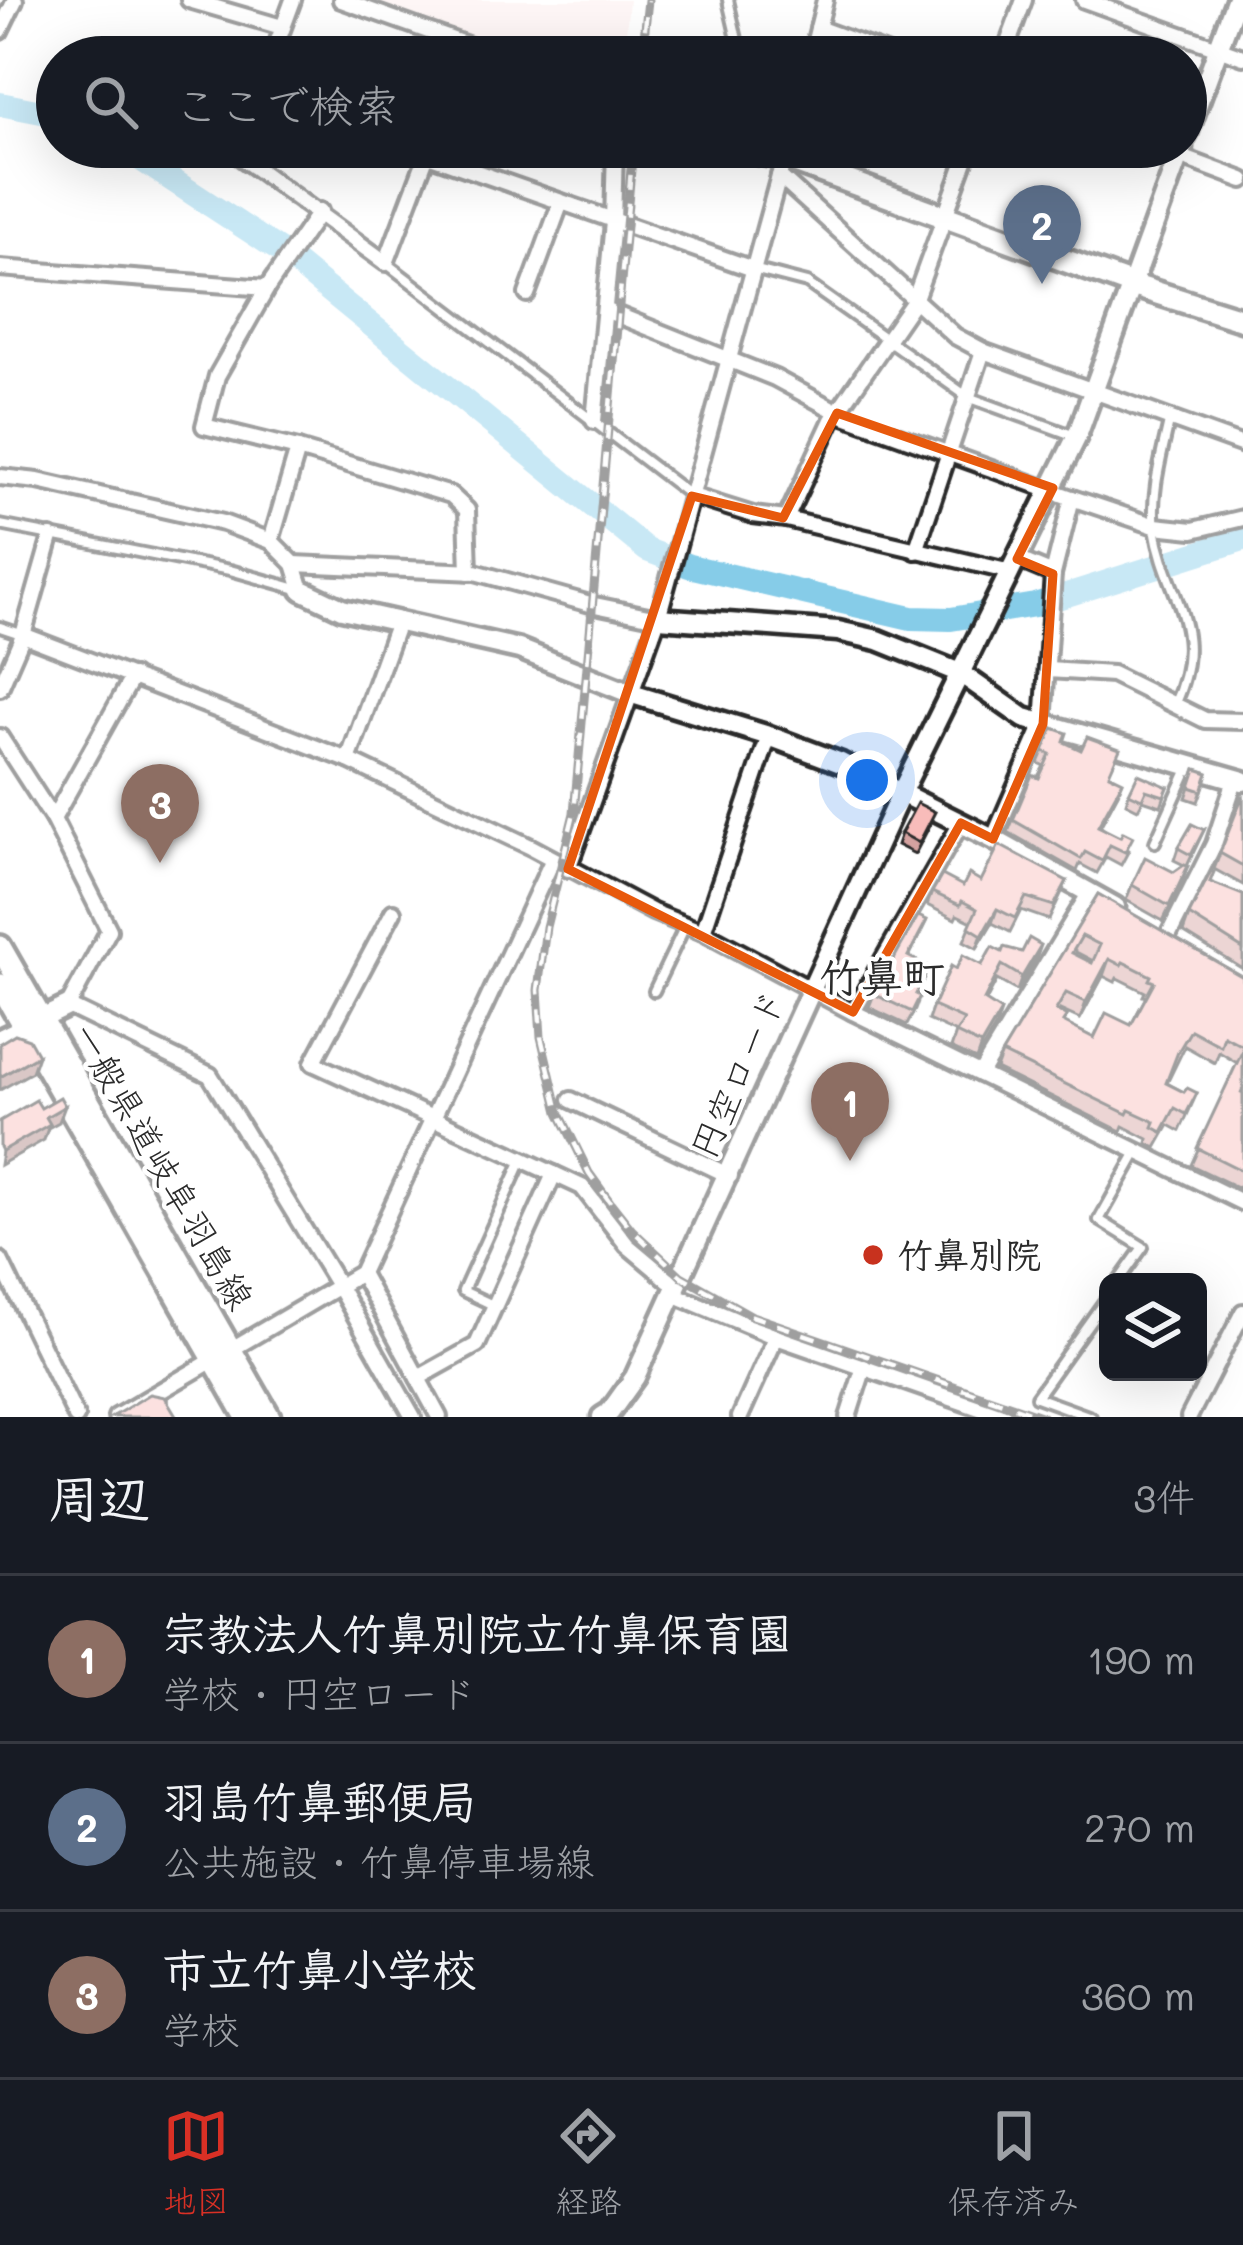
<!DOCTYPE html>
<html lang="ja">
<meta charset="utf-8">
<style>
:root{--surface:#171b24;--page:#242831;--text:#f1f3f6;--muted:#9ea1a6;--line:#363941;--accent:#d93025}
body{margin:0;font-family:Mali,"Klee One",sans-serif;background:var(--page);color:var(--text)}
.controls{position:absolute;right:36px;bottom:36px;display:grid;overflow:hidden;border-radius:18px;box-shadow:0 12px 48px #0002}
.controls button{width:108px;height:108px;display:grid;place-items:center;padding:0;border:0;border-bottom:3px solid var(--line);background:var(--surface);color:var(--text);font:60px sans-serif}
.you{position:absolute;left:867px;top:780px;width:42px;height:42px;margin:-30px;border:9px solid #fff;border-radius:50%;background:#1a73e8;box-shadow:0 0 0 18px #1a73e833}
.badge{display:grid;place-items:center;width:78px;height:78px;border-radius:50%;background:var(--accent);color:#fff;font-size:39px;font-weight:700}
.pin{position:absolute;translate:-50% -99px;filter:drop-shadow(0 3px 6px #0008)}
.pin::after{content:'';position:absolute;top:63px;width:42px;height:36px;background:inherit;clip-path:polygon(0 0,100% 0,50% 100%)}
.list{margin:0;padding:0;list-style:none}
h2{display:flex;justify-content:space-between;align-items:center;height:156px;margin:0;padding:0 48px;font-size:51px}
h2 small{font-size:39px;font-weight:400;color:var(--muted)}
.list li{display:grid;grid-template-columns:78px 1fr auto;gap:36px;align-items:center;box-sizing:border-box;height:168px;padding:0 48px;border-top:3px solid var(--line)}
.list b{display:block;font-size:45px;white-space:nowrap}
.list p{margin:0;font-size:39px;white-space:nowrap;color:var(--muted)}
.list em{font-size:39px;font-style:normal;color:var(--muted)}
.icon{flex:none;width:66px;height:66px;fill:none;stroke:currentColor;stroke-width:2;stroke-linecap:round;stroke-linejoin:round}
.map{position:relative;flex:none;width:1243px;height:1417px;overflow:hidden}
.search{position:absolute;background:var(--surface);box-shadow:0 12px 48px #0002;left:36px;right:36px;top:36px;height:132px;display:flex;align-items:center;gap:30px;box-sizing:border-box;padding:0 42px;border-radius:66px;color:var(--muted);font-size:45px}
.sheet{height:660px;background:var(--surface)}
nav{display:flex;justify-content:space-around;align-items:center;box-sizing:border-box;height:168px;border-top:3px solid var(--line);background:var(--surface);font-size:33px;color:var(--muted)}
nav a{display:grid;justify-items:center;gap:6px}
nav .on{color:var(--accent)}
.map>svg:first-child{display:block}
.built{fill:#fdebea}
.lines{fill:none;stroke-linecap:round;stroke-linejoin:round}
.stream{stroke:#628c9c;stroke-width:4.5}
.river{stroke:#86cce8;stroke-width:24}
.service-casing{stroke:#2b2b2b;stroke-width:16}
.minor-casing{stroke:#2b2b2b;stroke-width:22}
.tertiary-casing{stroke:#2b2b2b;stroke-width:27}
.secondary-casing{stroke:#2b2b2b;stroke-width:30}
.service{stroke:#fff;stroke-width:8}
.minor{stroke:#fff;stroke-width:14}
.tertiary{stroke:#fff;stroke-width:18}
.secondary{stroke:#fff;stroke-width:21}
.rail-casing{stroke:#2b2b2b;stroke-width:9}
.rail{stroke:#fff;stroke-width:4.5;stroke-dasharray:14;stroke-linecap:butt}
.wall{fill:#d5a2a0;stroke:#2b2b2b;stroke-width:3;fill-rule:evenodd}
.shaded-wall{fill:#ae8482;stroke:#2b2b2b;stroke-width:3}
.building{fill:#f8bcba;stroke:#2b2b2b;stroke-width:3;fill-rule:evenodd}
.marked{fill:none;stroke:#e8590c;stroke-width:9;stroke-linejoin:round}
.poi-dot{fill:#c8321e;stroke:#fff;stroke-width:4.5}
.labels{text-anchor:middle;stroke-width:9;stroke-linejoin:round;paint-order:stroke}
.street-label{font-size:36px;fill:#2b2b2b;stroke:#fff}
.poi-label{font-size:36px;font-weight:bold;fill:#2b2b2b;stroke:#fff;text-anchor:start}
.quarter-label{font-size:42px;font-weight:bold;fill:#2b2b2b;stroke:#fff}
</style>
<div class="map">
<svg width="1243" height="1417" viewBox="0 0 1243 1417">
<rect width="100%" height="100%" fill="#fff"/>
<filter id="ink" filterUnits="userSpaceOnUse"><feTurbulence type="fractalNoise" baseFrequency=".00833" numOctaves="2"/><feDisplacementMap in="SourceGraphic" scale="24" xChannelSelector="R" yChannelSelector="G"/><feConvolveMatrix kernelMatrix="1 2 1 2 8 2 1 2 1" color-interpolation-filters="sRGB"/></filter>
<g filter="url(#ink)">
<polygon class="built" points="355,0 629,0 624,57 517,57"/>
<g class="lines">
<polyline class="stream" points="408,1395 421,1417"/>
<g class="river">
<polyline points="0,104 57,115"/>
<polyline points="122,147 282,252 647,550 689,566 911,618 951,619 1035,605 1243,539"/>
</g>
<defs>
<g id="service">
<polyline points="728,0 741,57"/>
<polyline points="386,263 690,495"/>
<polyline points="753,269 807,283 968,397 1075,436"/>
<path d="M1170 417C1163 451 1150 493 1155 528 1166 598 1210 628 1174 705"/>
<polyline points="0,525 230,570 301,590"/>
<polyline points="0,627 21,634"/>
<polyline points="1155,842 1188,769"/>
<polyline points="654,991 686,924"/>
<polyline points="1118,1282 1143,1247 1099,1220 1137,1152"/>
<polyline points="493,1305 463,1291 522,1160"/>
<polyline points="1091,1417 1036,1397 1108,1296"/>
</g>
<g id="minor">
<polyline points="189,0 282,27"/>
<polyline points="341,0 501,57"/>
<polyline points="1084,0 1243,57"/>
<polyline points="818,28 897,57"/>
<polyline points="0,31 15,0"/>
<polyline points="272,57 293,0"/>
<polyline points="811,57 825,0"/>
<polyline points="1003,57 1024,0"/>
<polyline points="242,147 239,156 386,263 428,152"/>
<polyline points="405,147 753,269"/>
<polyline points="1179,156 1243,180"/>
<polyline points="779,176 955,336 983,351 1243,445"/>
<polyline points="0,268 267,288"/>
<polyline points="527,294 561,202"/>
<polyline points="605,310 775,378 847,417 1072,498 1053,574 1043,724 993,839"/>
<polyline points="594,421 613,222 615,147"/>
<polyline points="298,449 451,495 467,510 469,572"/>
<polyline points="0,477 38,481 223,523 271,541 294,564 302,590"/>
<polyline points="692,496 753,515 786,519 1011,572"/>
<polyline points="1072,498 1155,526 1193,530 1243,518"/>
<polyline points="786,519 832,420 914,301 970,147"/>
<polyline points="271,541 298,449 204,426 217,376 267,288 320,211"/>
<polyline points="916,551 983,351"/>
<polyline points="1017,559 1053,574"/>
<polyline points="294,564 475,572 590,604 658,618"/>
<polyline points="23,635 348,760 531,847 653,912 703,932 853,1012 1243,1203"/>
<polyline points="1048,670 1112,674 1205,720 1243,721"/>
<polyline points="0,688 23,635 51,537"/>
<polyline points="0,737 53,819 109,930 68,1006 210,1075 339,1287 413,1417"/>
<polyline points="348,760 398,622"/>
<polyline points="53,819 133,676"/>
<polyline points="568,869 658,618 787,147"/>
<polyline points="393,912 313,1063 554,1174 477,1345 418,1378"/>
<polyline points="703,932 769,736"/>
<polyline points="1167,938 1214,844 1235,780"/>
<polyline points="853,1012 961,823"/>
<polyline points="980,1074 1090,892"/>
<polyline points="571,1100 730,1176"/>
<polyline points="554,1174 582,1187 627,1245 677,1287"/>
<polyline points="0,1260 76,1417"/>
<polyline points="361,1273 439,1417"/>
<polyline points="673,1294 776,1337 1005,1417"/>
<polyline points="116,1417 361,1273 552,861"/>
<polyline points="740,1417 776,1337"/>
<polyline points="848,1417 864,1367"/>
<polyline points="1189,1417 1243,1312"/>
</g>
<g id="tertiary">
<polyline points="1186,136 1236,0"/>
<polyline points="302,590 342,609 519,649 632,694 769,736 841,763 993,839 1115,907"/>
<polyline points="658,618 838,631 878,640 960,673 1024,718 1243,781"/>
<polyline points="0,1039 68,1006"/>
<polyline points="602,1417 610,1412 635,1377 901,793 1077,436 1182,147"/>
</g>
<g id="secondary">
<polyline points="732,147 784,158 1135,286 1243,320"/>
<polyline points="0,947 269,1417"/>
<polyline points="0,985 247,1417"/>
</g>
</defs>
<use href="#service" class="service-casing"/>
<use href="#minor" class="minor-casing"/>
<use href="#tertiary" class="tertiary-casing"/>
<use href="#secondary" class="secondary-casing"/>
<use href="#service" class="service"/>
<use href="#minor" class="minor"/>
<use href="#tertiary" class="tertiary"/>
<use href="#secondary" class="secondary"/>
<defs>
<g id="rail">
<polyline points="642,57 648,0"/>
<polyline points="633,147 574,813 546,927 538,990 541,1037 559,1112 589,1173 610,1202 632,1230 681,1276 752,1316 1043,1417"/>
</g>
</defs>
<use href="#rail" class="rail-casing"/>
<use href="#rail" class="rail"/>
</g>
<g class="wall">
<polygon points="1053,728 1064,742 1110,774 1118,793 1100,826 1129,850 1121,865 1106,857 1097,873 1080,864 1077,871 1008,832 1013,820 1044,766 1038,763"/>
<polygon points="1196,769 1208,773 1198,802 1186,798"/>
<polygon points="1168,787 1161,806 1143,800 1138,809 1126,803 1129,793"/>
<polygon points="1243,795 1243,885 1214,869"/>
<polygon points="931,823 915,854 897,845 901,833"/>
<polygon points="1204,830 1187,866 1183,881 1163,921 1126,900 1132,885 1174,872 1184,865 1174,860 1178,848"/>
<polygon points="981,881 1067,881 1049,920 1021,910 1010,932 992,923 977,948 964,941 972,922 957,915 955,919 927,905 932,892"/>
<polygon points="1211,883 1243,895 1243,969 1183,932 1189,915"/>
<path d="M1098 894 1243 977V1182L1239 1188 1191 1165 1237 1063 1219 1052 1215 1063 1185 1046 1167 1083 1184 1092 1197 1093 1180 1131 1169 1125 1156 1148 1147 1143 1148 1139 1123 1126 1121 1131 996 1069 1002 1053ZM1076 952 1093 961 1092 963 1075 955ZM1103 976 1115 982 1117 978 1145 992 1143 996 1146 997 1131 1025 1094 1038 1064 1023 1067 1016 1059 1012 1060 1010 1080 1019Z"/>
<polygon points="927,920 909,957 929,967 917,995 920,996 915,1010 907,1025 869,1007 874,994"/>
<polygon points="1002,952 1022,952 1036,959 1017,991 997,980 986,1001 996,1026 976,1060 951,1048 956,1033 928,1020 933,1006 956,969 982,965"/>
</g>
<g class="shaded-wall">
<polygon points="1123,781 1118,793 1094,838 1098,826"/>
<polygon points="997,909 992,923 977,948 982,935"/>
<polygon points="1041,945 1036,959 1017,991 1022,977"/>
<polygon points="1109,959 1103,976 1080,1019 1086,1002"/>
<polygon points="1001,1011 996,1026 976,1060 981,1045"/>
<polygon points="38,1055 32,1072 0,1090 0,1077"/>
<polygon points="65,1106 59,1122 48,1128 44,1140 0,1165 2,1151 46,1117"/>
</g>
<g class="building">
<polygon points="1053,728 1067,733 1064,742 1081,750 1087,737 1120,749 1109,774 1123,781 1098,826 1120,837 1123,832 1133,837 1125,852 1110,845 1102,861 1085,852 1081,859 1013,820 1032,775 1039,778 1050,754 1043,751"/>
<polygon points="1196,769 1208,773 1202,791 1190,787"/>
<polygon points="1138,774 1168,787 1164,796 1146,790 1142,799 1129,793"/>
<polygon points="1243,795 1243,866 1220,853"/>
<polygon points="917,803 935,812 919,843 901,833"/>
<polygon points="1192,824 1204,830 1191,855 1178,848"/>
<polygon points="999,845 1067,881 1054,906 1026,897 1015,918 997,909 982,935 969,927 977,909 962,901 960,905 932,892 942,875 963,886 969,874 981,881"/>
<polygon points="1145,857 1174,872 1184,865 1188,866 1169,906 1132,885"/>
<polygon points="1211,871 1214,872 1210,882 1243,895 1243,949 1189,915"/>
<path d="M1098 894 1243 977V1046L1224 1036 1221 1046 1191 1030 1178 1052 1166 1083 1184 1092 1187 1088 1197 1093 1186 1114 1175 1108 1162 1132 1153 1127 1155 1122 1129 1110 1127 1114 1002 1053ZM1082 936 1100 945 1092 963 1072 953ZM1109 959 1121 965 1123 962 1151 976 1149 980 1154 982 1131 1025 1106 1013 1094 1038 1063 1022 1067 1016 1056 1010 1066 993 1086 1002Z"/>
<polygon points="918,916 927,920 908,956 929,967 916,994 920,996 912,1012 874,994"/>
<polygon points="1029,938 1041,945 1022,977 1002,965 984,1000 1001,1011 981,1045 956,1033 964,1020 933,1006 951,966 956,969 963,955 982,965 992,947 1002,952 1004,947 1022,952"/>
<polygon points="15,1034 29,1039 38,1055 0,1077 0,1043"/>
<polygon points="1243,1050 1243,1088 1241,1093 1243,1094 1243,1171 1197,1148"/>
<polygon points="60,1097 65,1106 46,1117 50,1124 2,1151 0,1147 0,1121 36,1100 41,1108"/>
<polygon points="150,1394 165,1397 177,1417 112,1417"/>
</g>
</g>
<path d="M0 0H1243V1417H0ZM837 413 1053 488 1017 559 1053 574 1043 724 993 839 961 823 853 1012 568 869 692 496 783 518Z" fill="#fff" fill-opacity=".55" fill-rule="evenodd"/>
<path class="marked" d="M837 413 1053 488 1017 559 1053 574 1043 724 993 839 961 823 853 1012 568 869 692 496 783 518Z"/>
<circle class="poi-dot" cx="873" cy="1255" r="12"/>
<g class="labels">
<g class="street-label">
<text transform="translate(738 1074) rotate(-66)" y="13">円空ロード</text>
<text transform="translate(163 1166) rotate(60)" y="13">一般県道岐阜羽島線</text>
</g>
<g class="poi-label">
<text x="897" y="1268">竹鼻別院</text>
</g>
<g class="quarter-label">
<text x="882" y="992">竹鼻町</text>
</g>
</g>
</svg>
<div class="controls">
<button><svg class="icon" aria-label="layers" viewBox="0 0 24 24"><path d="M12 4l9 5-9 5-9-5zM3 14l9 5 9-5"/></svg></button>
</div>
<div class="you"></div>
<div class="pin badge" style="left:850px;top:1161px;background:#8d6e63">1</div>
<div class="pin badge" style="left:1042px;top:284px;background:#5c6f8a">2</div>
<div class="pin badge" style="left:160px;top:863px;background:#8d6e63">3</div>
<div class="search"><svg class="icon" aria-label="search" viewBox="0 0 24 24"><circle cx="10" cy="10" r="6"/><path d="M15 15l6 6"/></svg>ここで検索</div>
</div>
<section class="sheet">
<h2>周辺<small>3件</small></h2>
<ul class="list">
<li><span class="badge" style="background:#8d6e63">1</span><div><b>宗教法人竹鼻別院立竹鼻保育園</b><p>学校 · 円空ロード</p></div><em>190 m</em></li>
<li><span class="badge" style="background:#5c6f8a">2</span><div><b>羽島竹鼻郵便局</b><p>公共施設 · 竹鼻停車場線</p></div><em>270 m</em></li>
<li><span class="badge" style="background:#8d6e63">3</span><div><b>市立竹鼻小学校</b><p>学校</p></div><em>360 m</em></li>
</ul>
</section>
<nav>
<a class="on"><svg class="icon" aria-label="map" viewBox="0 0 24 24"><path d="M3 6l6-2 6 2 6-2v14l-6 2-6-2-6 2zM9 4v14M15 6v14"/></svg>地図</a>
<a><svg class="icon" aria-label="directions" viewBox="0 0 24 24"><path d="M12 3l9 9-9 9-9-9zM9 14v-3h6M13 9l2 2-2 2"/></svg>経路</a>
<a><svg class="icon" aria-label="saved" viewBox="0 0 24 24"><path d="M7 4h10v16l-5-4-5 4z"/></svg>保存済み</a>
</nav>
